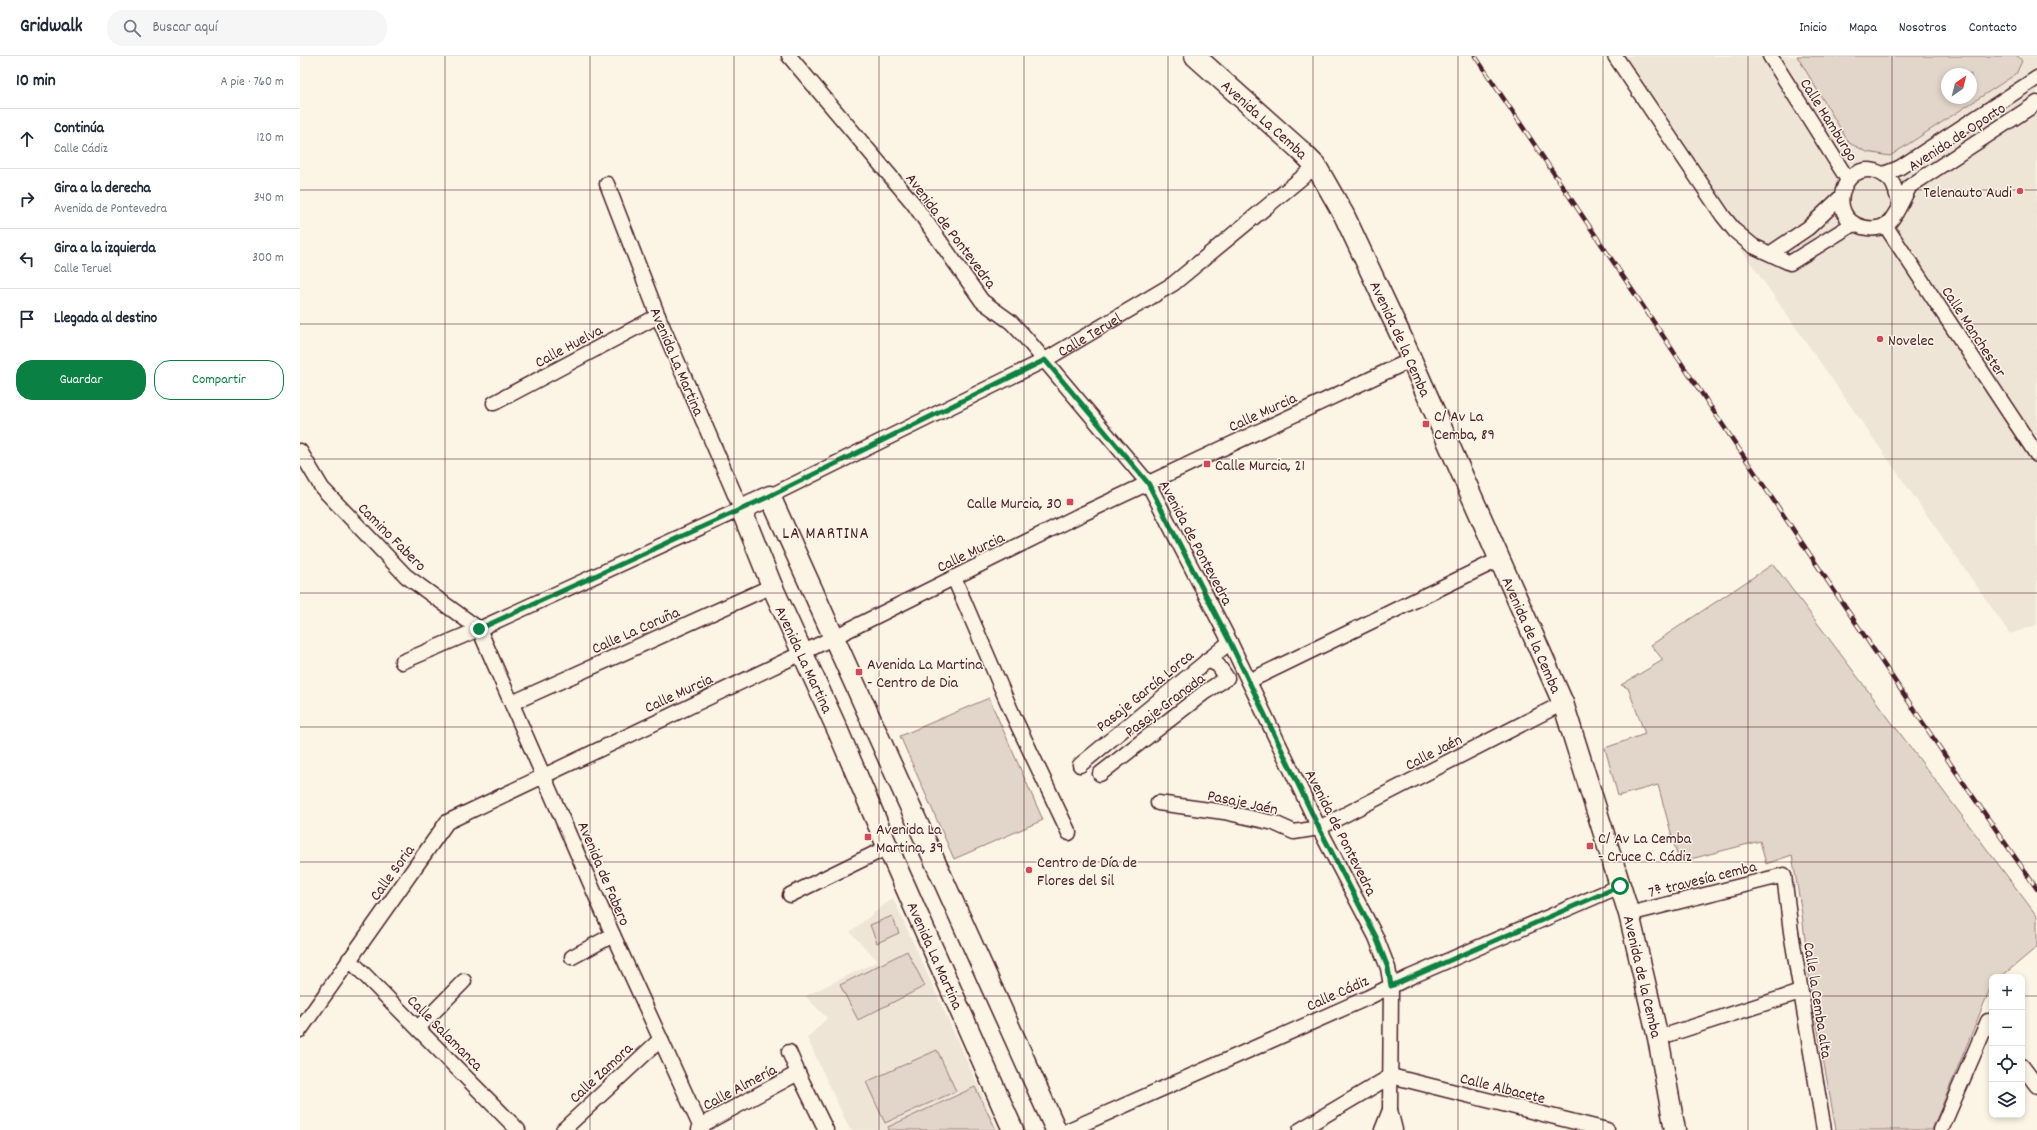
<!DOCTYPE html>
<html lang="es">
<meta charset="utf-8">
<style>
:root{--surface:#fff;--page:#f6f6f7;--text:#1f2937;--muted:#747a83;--line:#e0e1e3;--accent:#0b8043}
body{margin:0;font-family:Dekko,sans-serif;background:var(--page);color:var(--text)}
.controls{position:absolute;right:12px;bottom:12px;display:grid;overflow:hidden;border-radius:8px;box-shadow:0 2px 6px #0003}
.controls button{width:36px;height:36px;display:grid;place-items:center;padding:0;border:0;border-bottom:1px solid var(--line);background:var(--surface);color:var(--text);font:20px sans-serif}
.compass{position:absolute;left:1641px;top:12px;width:36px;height:36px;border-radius:50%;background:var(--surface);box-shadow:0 2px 6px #0003;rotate:35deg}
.stop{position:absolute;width:12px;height:12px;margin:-9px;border:3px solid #0b8043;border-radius:50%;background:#fff}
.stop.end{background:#0b8043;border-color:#fff;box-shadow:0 1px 4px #0008}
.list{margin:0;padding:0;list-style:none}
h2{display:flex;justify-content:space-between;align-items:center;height:52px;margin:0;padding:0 16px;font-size:17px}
h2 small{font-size:13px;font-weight:400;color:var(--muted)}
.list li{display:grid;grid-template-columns:26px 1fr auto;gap:12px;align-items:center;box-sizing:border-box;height:60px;padding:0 16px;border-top:1px solid var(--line)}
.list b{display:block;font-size:15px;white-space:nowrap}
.list p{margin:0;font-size:13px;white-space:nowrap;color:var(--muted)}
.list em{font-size:13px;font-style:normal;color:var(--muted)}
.actions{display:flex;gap:8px;padding:12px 16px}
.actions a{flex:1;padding:9px 0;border:1px solid var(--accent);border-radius:16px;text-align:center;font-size:14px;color:var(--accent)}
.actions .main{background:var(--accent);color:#fff}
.icon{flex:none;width:22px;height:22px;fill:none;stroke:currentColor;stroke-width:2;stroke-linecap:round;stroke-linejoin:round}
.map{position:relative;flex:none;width:1737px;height:1074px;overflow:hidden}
header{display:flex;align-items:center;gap:24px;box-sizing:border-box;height:56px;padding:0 20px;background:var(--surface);border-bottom:1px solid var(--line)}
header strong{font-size:19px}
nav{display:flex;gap:22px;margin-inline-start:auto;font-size:14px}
.search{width:280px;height:36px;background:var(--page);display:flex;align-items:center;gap:10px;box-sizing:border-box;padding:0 14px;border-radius:16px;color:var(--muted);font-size:15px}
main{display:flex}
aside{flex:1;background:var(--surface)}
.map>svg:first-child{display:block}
.built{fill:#eee5d7;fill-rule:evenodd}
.green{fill:#e2d5ca;stroke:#967a7a;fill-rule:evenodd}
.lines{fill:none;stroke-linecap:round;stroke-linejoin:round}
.street-casing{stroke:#4a1f2b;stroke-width:17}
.secondary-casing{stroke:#4a1f2b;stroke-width:23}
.street{stroke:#fcf5e5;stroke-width:14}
.secondary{stroke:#fcf5e5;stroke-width:20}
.rail-casing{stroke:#4a1f2b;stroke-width:4.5}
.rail{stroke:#fcf5e5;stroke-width:3;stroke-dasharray:9;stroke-linecap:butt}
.route{stroke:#0b8043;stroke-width:5}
.grid{fill:none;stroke:#4a1f2b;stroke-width:1;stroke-opacity:0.55}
.poi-dot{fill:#d1495b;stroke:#fcf5e5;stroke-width:1.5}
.labels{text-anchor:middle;stroke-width:3;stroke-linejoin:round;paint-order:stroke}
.street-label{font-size:16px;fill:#4a1f2b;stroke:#fcf5e5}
.poi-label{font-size:16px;fill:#4a1f2b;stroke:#fcf5e5;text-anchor:start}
.neighbourhood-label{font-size:17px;letter-spacing:1px;fill:#4a1f2b;stroke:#fcf5e5}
</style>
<header>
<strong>Gridwalk</strong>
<div class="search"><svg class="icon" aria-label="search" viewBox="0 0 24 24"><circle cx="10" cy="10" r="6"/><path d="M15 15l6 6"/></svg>Buscar aquí</div>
<nav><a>Inicio</a><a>Mapa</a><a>Nosotros</a><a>Contacto</a></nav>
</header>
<main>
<aside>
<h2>10 min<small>A pie · 760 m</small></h2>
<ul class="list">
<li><svg class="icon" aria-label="ahead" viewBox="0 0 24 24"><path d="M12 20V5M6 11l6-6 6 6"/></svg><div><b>Continúa</b><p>Calle Cádiz</p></div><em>120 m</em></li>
<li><svg class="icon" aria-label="right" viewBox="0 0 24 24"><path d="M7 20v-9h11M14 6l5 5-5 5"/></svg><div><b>Gira a la derecha</b><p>Avenida de Pontevedra</p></div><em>340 m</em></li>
<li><svg class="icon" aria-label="left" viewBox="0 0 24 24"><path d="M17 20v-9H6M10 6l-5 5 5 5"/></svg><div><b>Gira a la izquierda</b><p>Calle Teruel</p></div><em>300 m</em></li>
<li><svg class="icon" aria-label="arrive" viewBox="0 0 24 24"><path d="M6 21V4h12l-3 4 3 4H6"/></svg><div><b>Llegada al destino</b></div></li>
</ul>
<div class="actions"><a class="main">Guardar</a><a>Compartir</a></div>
</aside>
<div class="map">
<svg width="1737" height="1074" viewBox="0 0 1737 1074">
<rect width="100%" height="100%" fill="#fcf5e5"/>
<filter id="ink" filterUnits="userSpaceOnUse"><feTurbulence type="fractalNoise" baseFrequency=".025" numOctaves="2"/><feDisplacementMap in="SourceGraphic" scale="8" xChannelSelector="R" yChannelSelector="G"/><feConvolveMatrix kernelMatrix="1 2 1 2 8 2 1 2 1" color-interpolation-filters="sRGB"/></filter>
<g filter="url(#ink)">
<g class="built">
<path d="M1306 0H1737V569L1710 578ZM1647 18H1671V42H1647Z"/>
<polygon points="593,842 698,1074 550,1074 507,982 527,962 505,940 578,905 550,876"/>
</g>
<g class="green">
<path d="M1497 0H1718L1722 5 1716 18 1590 100 1567 96 1549 87ZM1647 18H1671V42H1647Z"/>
<polygon points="1473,508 1737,860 1737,891 1701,921 1692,921 1692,928 1632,1074 1536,1074 1511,936 1502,858 1492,799 1466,808 1460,785 1379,806 1358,729 1318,740 1305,692 1345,678 1328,632 1321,629 1363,604 1351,589"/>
<polygon points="689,642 743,764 654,803 600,680"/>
<polygon points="592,860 599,877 577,887 570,869"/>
<polygon points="607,895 625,930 558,964 540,929"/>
<polygon points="637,994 656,1035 585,1067 566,1026"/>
<polygon points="675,1031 696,1074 589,1074 588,1071"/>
</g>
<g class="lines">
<defs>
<g id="street">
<polyline points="489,0 613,147 682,245 711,266 724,280 848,427 930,586 1019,772 1076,881 1088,912 1091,930 1090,1054 1095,1074"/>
<polyline points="1315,0 1423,160 1435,175 1453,190 1490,207 1553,168"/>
<polyline points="1470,0 1548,124"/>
<polyline points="1584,118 1599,112 1737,22"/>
<path d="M1599 147C1595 130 1593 121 1575 115 1543 106 1525 160 1562 171 1570 173 1579 173 1586 169 1595 163 1604 140 1610 130L1737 47"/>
<polyline points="1585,169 1737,399"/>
<polyline points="1471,197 1508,172 1540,142"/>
<polyline points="194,347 358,260"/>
<polyline points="0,395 22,432 106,520 179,573 313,879 402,1074"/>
<path id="s1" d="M470 440 745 304 873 228 1016 110"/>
<polyline points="654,522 713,659 769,777"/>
<polyline points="102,606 179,573 441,453 358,260 307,128"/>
<polyline points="949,625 1200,503"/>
<polyline points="212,647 472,530"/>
<polyline points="780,709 930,586"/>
<polyline points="800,718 905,636 927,622 918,609 907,604"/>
<polyline points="858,747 924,756 974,767 994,776 1019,772 1263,647"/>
<polyline points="490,839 588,791"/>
<polyline points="1329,858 1484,819 1491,876 1524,1074"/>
<polyline points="272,901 313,879"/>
<polyline points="49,903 218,1074"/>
<polyline points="118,972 164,925"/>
<polyline points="0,974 147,766 502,597 778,460 1111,304"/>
<polyline points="1358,982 1500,936"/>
<polyline points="489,996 498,1017 526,1074"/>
<polyline points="1722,1010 1737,1030"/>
<polyline points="1091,1020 1307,1074"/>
<polyline points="263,1074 361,983"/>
<polyline points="399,1074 400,1070 498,1017"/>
<polyline points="769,1074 1067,942 1110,921 1320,830"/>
<polyline points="1000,1074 1091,1020"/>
<polyline points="1082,1074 1090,1054"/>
<polyline points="1641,1074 1688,965 1692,971"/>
</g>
<g id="secondary">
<path id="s2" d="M895 0 999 93 1016 110 1044 159 1101 280 1263 647 1329 858 1358 982 1375 1074"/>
<polyline points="713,1074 582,778 538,675 472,530 441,453 470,440 756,1074"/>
</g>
</defs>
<use href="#street" class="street-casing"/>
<use href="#secondary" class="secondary-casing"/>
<use href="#street" class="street"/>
<use href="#secondary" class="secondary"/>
<defs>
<polyline id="rail" points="1175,0 1656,716 1737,833"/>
</defs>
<use href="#rail" class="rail-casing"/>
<use href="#rail" class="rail"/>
</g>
</g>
<g class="lines" filter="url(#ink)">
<polyline class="route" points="179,573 470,440 745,304 848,427 930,586 1019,772 1076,881 1088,912 1091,930 1320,830"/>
</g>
<path class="grid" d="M145 0V1074M290 0V1074M434 0V1074M579 0V1074M724 0V1074M868 0V1074M1013 0V1074M1158 0V1074M1303 0V1074M1448 0V1074M1592 0V1074M0 134H1737M0 268H1737M0 403H1737M0 537H1737M0 671H1737M0 806H1737M0 940H1692M1722 940H1737"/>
<g class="poi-dot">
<circle cx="1720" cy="135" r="4"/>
<circle cx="1580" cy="283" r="4"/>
<rect x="1122" y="364" width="8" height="8" rx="2"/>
<rect x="903" y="404" width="8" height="8" rx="2"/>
<rect x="766" y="442" width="8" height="8" rx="2"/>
<rect x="555" y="612" width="8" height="8" rx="2"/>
<rect x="564" y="777" width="8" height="8" rx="2"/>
<rect x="1286" y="786" width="8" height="8" rx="2"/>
<circle cx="729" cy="814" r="4"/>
</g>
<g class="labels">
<g class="street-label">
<text dy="6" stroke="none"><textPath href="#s2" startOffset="94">Avenida La Cemba</textPath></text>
<text transform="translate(1530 63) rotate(58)" y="6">Calle Hamburgo</text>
<text transform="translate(1656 80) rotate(-33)" y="6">Avenida de Oporto</text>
<text transform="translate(652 174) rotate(53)" y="6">Avenida de Pontevedra</text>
<text transform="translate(1675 275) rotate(57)" y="6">Calle Manchester</text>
<text dy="6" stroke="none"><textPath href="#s1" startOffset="358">Calle Teruel</textPath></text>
<text dy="6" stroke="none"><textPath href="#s2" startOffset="356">Avenida de la Cemba</textPath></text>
<text transform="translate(268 289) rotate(-28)" y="6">Calle Huelva</text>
<text transform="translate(378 305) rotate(67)" y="6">Avenida La Martina</text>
<text transform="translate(962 355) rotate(-25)" y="6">Calle Murcia</text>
<text transform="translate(93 480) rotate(45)" y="6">Camino Fabero</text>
<text transform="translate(897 486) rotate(62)" y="6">Avenida de Pontevedra</text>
<text transform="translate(670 495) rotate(-26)" y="6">Calle Murcia</text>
<text transform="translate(335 573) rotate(-24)" y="6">Calle La Coruña</text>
<text dy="6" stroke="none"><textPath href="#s2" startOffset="680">Avenida de la Cemba</textPath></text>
<text transform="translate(505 603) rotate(65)" y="6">Avenida La Martina</text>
<text transform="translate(844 634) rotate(-39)" y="6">Pasaje García Lorca</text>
<text transform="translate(378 636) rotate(-25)" y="6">Calle Murcia</text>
<text transform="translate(864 648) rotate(-37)" y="6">Pasaje Granada</text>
<text transform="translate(1133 695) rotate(-27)" y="6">Calle Jaén</text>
<text transform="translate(943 745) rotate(12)" y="6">Pasaje Jaén</text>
<text transform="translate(1042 776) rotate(63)" y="6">Avenida de Pontevedra</text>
<text transform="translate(91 816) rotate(-54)" y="6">Calle Soria</text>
<text transform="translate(305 817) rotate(67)" y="6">Avenida de Fabero</text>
<text transform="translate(1402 822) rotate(-14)" y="6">7ª travesía cemba</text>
<text transform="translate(636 899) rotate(66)" y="6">Avenida La Martina</text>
<text dy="6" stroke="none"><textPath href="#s2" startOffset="1040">Avenida de la Cemba</textPath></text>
<text transform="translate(1037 936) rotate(-24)" y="6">Calle Cádiz</text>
<text transform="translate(1519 944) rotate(81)" y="6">Calle la Cemba alta</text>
<text transform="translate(146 976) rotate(45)" y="6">Calle Salamanca</text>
<text transform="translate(300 1016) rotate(-43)" y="6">Calle Zamora</text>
<text transform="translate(439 1030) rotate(-28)" y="6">Calle Almería</text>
<text transform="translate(1203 1031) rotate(14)" y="6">Calle Albacete</text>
</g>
<g class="poi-label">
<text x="1712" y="141" text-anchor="end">Telenauto Audi</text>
<text x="1588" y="289">Novelec</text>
<text x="1134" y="365">C/ Av La<tspan x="1134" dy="18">Cemba, 89</tspan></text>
<text x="915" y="414">Calle Murcia, 21</text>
<text x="762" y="452" text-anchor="end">Calle Murcia, 30</text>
<text x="567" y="613">Avenida La Martina<tspan x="567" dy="18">- Centro de Dia</tspan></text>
<text x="576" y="778">Avenida La<tspan x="576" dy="18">Martina, 39</tspan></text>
<text x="1298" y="787">C/ Av La Cemba<tspan x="1298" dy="18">- Cruce C. Cádiz</tspan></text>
<text x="737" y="811">Centro de Día de<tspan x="737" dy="18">Flores del Sil</tspan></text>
</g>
<g class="neighbourhood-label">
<text x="526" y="482">LA MARTINA</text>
</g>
</g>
</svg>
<div class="controls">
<button>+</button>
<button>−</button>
<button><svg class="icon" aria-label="locate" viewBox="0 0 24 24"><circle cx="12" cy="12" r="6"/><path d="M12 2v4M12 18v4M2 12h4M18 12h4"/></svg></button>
<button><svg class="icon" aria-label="layers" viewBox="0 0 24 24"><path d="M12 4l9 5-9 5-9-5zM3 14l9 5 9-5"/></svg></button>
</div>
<svg class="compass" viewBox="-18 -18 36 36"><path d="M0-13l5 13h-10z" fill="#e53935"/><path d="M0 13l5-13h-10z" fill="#747a83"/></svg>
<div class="stop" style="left:1320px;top:830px"></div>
<div class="stop end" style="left:179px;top:573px"></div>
</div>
</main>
